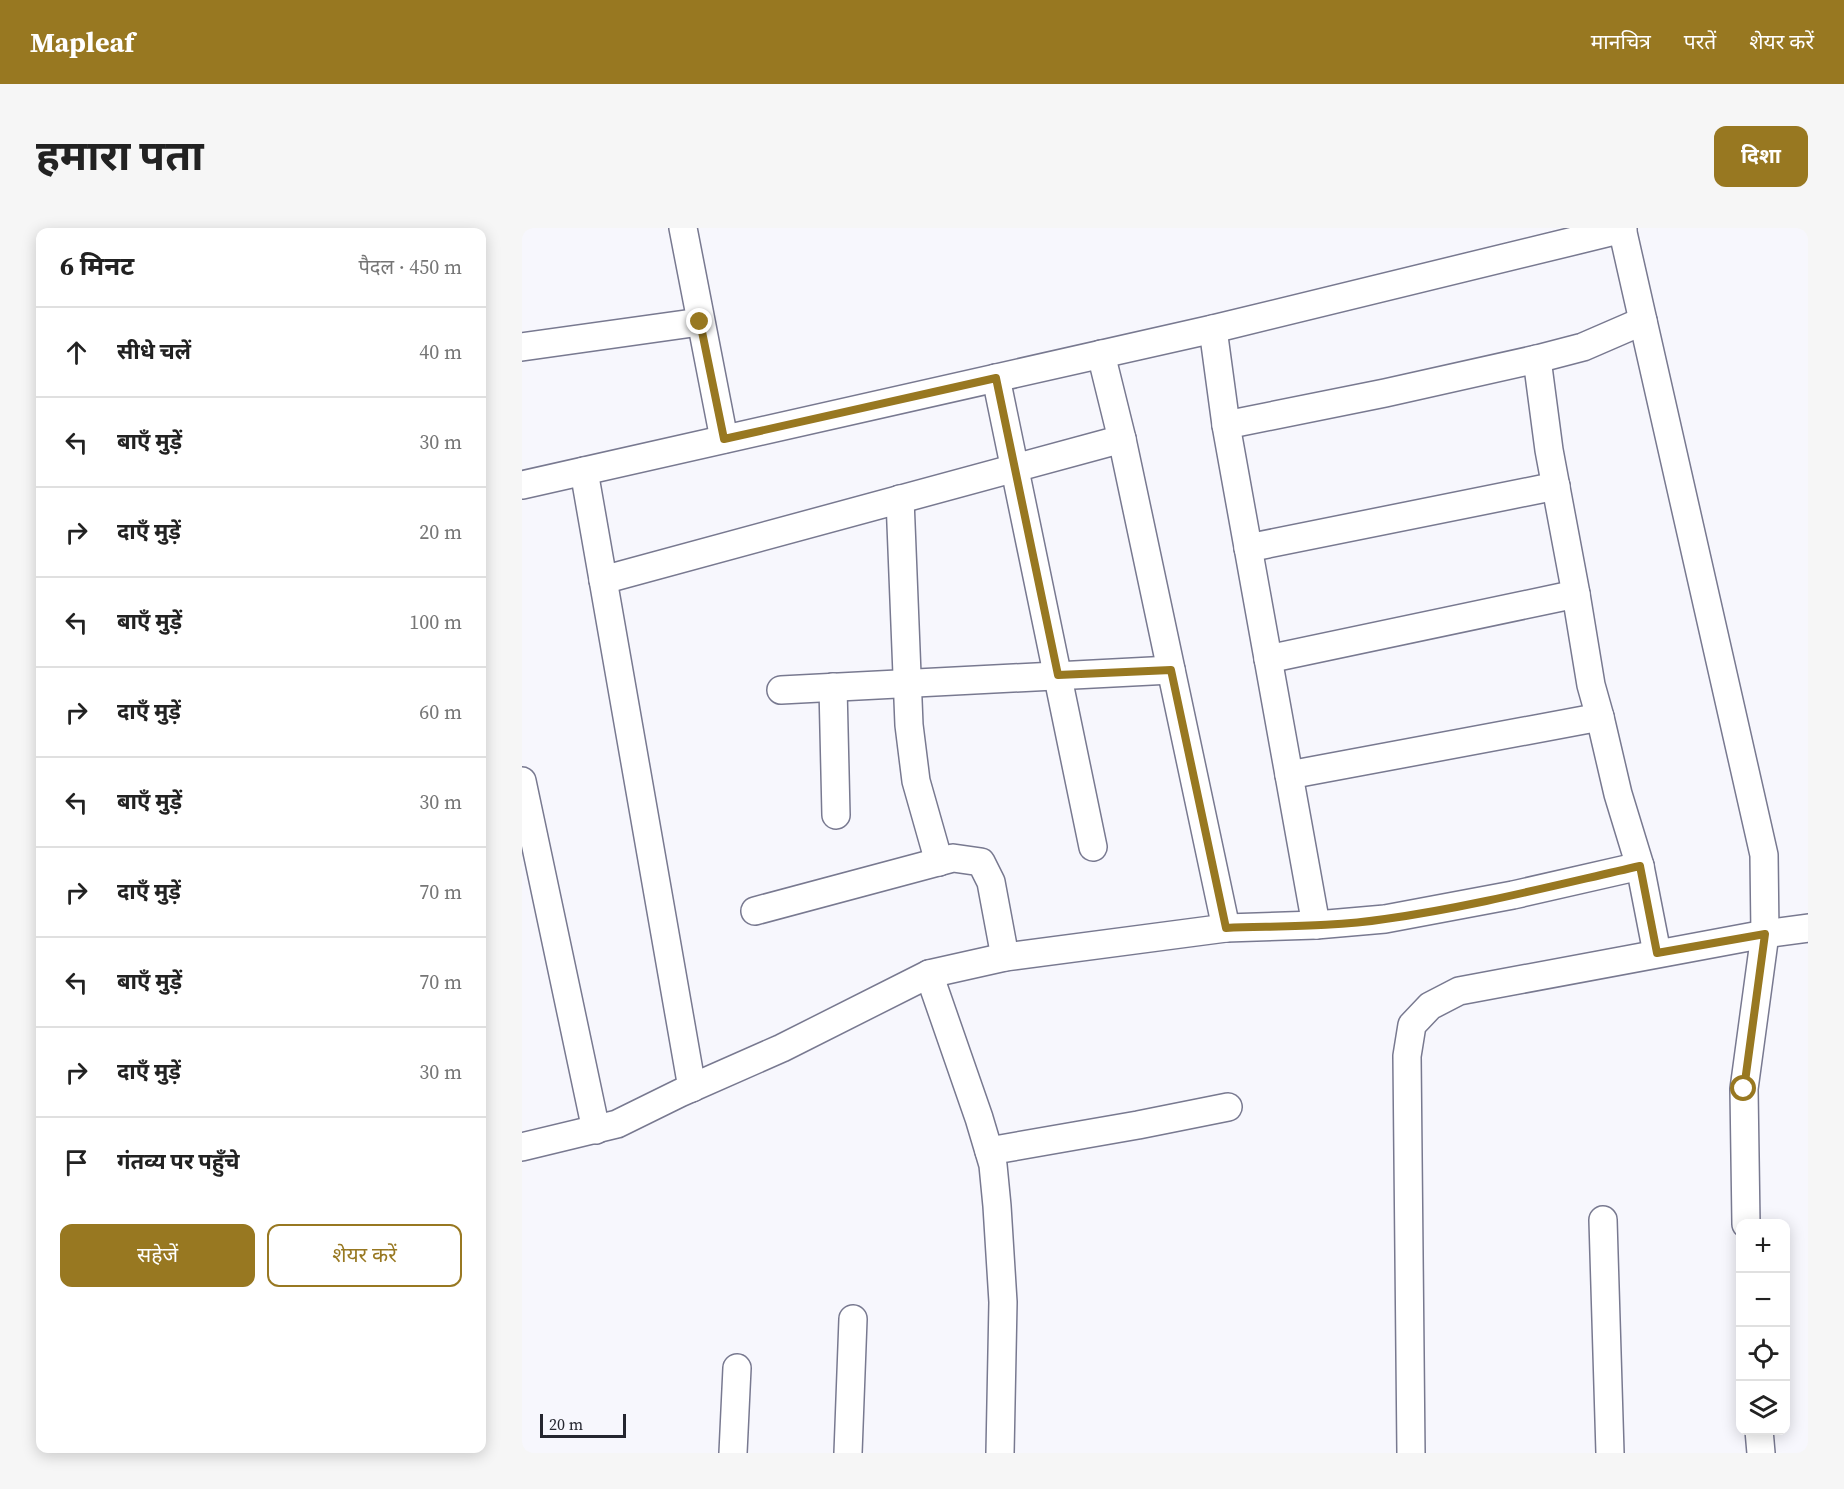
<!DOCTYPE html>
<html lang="hi">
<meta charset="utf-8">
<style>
:root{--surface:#fff;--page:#f6f6f6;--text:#222;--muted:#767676;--line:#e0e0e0;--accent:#987821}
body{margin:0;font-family:"Source Serif 4","Noto Sans Devanagari",serif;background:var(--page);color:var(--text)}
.controls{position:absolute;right:18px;bottom:18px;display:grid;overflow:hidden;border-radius:12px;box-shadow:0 3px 15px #0003}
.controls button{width:54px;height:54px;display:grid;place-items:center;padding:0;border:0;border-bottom:2px solid var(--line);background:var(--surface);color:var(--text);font:30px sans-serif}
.scale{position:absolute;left:18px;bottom:15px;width:86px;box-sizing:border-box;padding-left:6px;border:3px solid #25262f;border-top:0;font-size:16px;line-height:21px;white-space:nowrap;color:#25262f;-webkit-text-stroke:4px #f7f7fd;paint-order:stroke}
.stop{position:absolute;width:18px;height:18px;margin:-14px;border:4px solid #987821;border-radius:50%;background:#fff}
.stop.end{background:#987821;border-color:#fff;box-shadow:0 2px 6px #0008}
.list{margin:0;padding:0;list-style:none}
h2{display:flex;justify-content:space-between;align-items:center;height:78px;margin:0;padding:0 24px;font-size:26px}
h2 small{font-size:20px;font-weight:400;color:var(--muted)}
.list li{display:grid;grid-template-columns:39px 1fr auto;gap:18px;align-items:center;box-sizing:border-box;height:90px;padding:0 24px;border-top:2px solid var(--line)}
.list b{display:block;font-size:22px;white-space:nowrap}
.list em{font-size:20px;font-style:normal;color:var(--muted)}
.actions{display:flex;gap:12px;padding:18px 24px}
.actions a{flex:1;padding:14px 0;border:2px solid var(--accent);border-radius:12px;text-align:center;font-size:21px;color:var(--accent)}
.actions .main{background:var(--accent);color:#fff}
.icon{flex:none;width:33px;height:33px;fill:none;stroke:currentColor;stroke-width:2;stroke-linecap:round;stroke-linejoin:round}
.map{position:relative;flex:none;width:1286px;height:1225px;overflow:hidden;border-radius:12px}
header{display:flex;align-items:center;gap:36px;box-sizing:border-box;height:84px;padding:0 30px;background:var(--accent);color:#fff}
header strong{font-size:28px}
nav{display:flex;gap:33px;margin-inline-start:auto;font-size:21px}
.intro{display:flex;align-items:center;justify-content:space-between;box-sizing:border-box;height:144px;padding:0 36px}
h1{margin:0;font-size:42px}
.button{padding:15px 27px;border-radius:12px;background:var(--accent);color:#fff;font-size:21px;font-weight:700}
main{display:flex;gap:36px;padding:0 36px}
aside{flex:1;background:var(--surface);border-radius:12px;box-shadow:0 3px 15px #0003}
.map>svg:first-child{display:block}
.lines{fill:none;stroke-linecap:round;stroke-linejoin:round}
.minor-casing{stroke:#787990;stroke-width:30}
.minor{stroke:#fff;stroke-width:27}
.route{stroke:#987821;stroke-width:8}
</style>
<header>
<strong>Mapleaf</strong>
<nav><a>मानचित्र</a><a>परतें</a><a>शेयर करें</a></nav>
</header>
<div class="intro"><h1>हमारा पता</h1><a class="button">दिशा</a></div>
<main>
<aside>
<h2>6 मिनट<small>पैदल · 450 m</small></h2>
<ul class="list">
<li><svg class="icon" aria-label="ahead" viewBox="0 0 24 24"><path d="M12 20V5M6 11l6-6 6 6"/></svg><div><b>सीधे चलें</b></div><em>40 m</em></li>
<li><svg class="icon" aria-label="left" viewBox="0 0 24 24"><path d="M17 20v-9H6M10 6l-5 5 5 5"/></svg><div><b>बाएँ मुड़ें</b></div><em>30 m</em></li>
<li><svg class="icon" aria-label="right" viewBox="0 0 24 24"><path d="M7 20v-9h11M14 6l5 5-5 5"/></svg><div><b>दाएँ मुड़ें</b></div><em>20 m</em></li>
<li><svg class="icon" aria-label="left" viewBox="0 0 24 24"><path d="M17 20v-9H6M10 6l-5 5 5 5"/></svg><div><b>बाएँ मुड़ें</b></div><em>100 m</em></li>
<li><svg class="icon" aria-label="right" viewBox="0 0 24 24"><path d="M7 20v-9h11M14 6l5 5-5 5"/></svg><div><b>दाएँ मुड़ें</b></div><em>60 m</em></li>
<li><svg class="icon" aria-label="left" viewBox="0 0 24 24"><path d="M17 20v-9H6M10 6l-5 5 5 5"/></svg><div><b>बाएँ मुड़ें</b></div><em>30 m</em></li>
<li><svg class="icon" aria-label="right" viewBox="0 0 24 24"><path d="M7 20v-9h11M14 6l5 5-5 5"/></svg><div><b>दाएँ मुड़ें</b></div><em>70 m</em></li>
<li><svg class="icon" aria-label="left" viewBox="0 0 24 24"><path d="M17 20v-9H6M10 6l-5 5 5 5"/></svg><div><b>बाएँ मुड़ें</b></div><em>70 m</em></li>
<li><svg class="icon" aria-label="right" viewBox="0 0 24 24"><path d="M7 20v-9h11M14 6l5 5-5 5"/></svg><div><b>दाएँ मुड़ें</b></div><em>30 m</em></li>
<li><svg class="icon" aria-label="arrive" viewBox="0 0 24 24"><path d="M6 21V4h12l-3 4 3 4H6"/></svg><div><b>गंतव्य पर पहुँचे</b></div></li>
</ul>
<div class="actions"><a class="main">सहेजें</a><a>शेयर करें</a></div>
</aside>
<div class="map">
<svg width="1286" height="1225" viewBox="0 0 1286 1225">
<rect width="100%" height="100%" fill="#f7f7fd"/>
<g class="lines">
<defs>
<g id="minor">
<polyline points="161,0 202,211"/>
<polyline points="1100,0 1242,627 1243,706 1222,861 1224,996"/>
<polyline points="691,101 704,197 794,697"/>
<polyline points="0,119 178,94"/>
<polyline points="579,126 600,211 704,700"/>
<polyline points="1015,131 1027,222 1054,366 1069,457 1078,489 1096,566 1118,638 1135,725"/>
<polyline points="474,150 571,619"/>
<polyline points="704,197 863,165 1015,131 1061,119 1121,93"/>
<polyline points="62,243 170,860"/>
<polyline points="0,257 691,101 1101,1"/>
<polyline points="378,271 387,497 394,553 417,634"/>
<polyline points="726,320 1034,258"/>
<polyline points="81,352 600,211"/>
<polyline points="746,431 1054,366"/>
<polyline points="311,459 314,587"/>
<polyline points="259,462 649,442"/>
<polyline points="767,547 1078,489"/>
<polyline points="0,553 74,902"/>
<polyline points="233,683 431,630 459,634 469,654 483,729"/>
<polyline points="407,746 457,890 471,937 475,978 481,1074 478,1225"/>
<polyline points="0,919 95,896 158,865 260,820 407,746 483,729 704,700 794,697 863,691 991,667 1118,638"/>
<polyline points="467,923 616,897 706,879"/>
<polyline points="1081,992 1088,1225"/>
<polyline points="1237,1202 1239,1225"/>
<polyline points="211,1225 215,1140"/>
<polyline points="326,1225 331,1091"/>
<polyline points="889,1225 885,828 890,797 908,778 937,763 1243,706 1286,700"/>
</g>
</defs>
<use href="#minor" class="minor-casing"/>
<use href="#minor" class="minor"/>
</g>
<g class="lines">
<path class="route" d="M178 94 202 211 474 150 536 447 649 442 704 700C757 698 811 699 863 691 949 679 1034 657 1118 638L1135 725 1243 706 1222 861"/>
</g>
</svg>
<div class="controls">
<button>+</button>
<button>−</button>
<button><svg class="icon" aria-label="locate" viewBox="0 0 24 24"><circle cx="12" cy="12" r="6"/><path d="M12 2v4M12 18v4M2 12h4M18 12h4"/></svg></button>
<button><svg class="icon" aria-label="layers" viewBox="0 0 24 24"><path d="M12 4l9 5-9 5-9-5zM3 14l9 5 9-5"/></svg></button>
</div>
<div class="scale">20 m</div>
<div class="stop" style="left:1222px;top:861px"></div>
<div class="stop end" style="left:178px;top:94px"></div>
</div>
</main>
